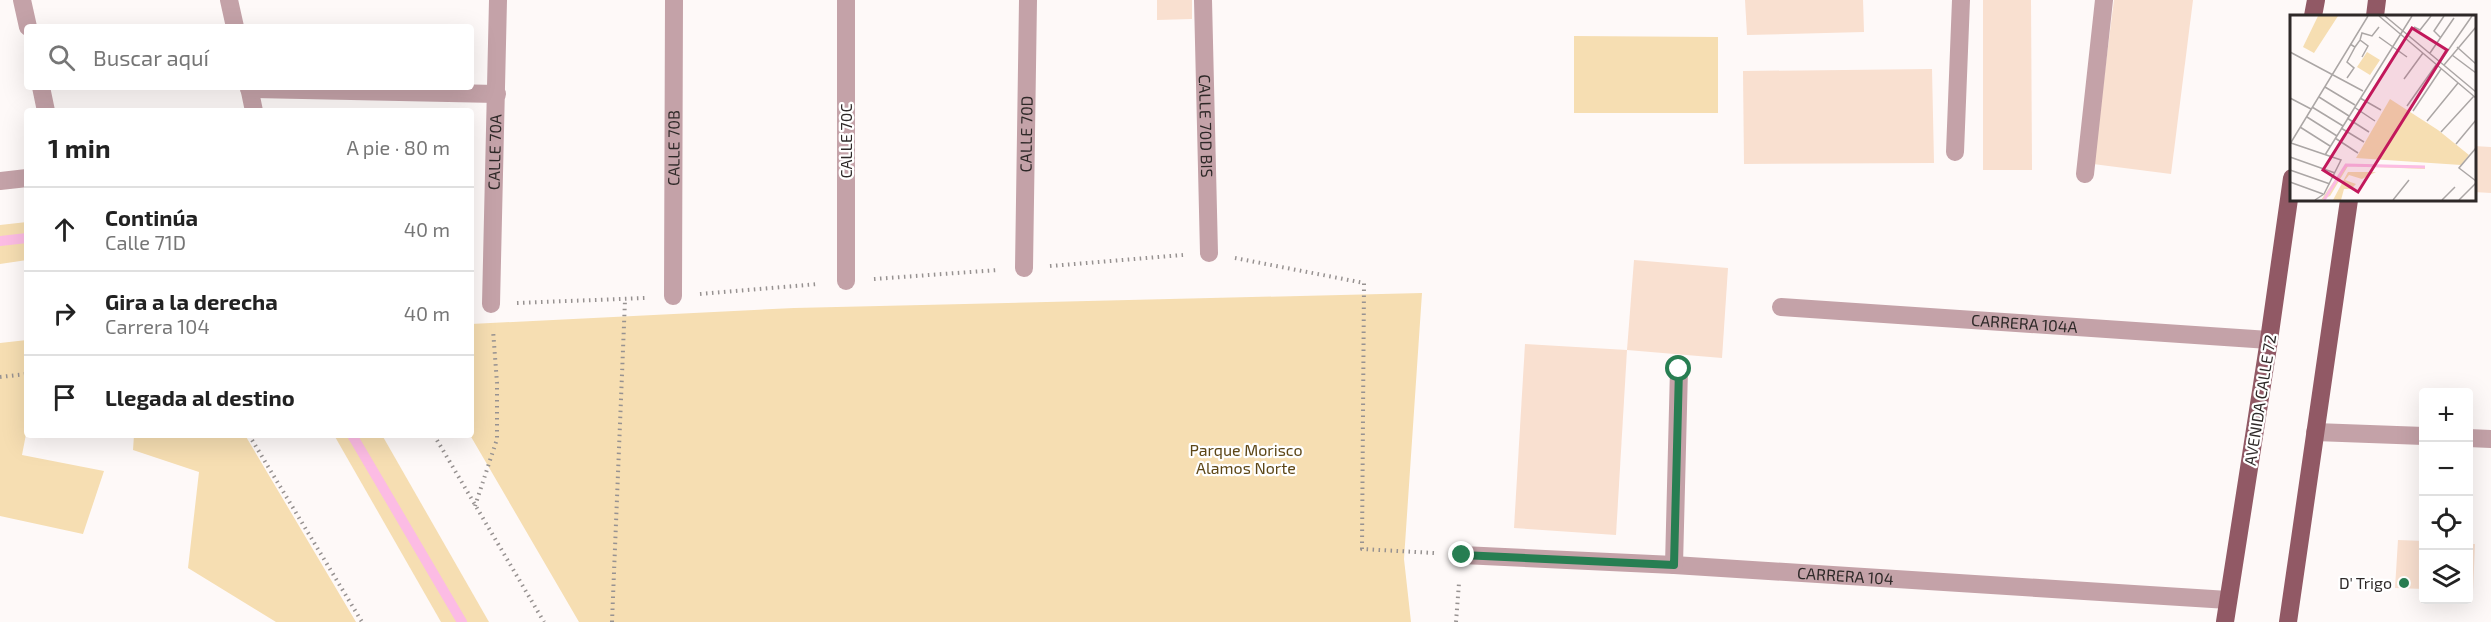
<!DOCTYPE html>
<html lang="es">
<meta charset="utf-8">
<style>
:root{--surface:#fff;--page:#f2f2f2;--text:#222;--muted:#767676;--line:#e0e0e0}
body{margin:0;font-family:"Exo 2",sans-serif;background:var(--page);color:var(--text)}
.controls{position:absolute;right:18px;bottom:18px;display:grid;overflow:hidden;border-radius:6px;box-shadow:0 6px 24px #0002}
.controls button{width:54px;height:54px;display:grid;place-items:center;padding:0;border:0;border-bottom:2px solid var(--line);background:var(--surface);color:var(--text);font:30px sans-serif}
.stop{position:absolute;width:18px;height:18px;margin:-14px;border:4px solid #277e52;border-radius:50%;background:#fff}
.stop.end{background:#277e52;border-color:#fff;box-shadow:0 2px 6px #0008}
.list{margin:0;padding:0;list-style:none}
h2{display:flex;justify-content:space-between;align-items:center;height:78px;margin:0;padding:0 24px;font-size:26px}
h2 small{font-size:20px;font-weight:400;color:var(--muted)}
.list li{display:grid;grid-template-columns:39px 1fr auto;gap:18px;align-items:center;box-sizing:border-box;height:84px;padding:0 24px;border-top:2px solid var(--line)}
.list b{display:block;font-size:22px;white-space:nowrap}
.list p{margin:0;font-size:20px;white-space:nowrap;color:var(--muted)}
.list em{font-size:20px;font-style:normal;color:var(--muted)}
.icon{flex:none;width:33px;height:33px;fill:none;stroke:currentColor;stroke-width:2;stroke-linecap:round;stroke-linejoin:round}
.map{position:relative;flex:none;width:2491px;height:622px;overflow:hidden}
.search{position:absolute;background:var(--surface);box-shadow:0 6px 24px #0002;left:24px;top:24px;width:450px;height:66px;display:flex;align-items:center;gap:15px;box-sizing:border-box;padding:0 21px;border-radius:6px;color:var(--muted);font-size:22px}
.panel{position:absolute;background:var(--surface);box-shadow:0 6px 24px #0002;left:24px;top:108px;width:450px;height:330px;border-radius:6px}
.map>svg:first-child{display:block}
.green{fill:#f6deb2}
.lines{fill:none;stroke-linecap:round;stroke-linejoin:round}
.stream{stroke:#fcbce4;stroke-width:10}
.building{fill:#f9e0d0}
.path{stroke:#979291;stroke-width:4;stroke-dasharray:1.5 4.5;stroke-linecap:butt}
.minor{stroke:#c4a2a8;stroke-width:18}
.major{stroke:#915965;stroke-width:18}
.route{stroke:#277e52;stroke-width:8}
.poi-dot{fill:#277e52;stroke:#fff;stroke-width:2}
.labels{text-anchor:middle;stroke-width:4.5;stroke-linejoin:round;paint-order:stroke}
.street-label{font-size:16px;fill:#2e2928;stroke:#fff}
.park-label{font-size:16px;fill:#5d4616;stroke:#fff}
.poi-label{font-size:16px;fill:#2e2928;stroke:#fff;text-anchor:end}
.inset-river{fill:none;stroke:#fcbce4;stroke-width:3}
.inset-road{fill:none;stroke:#aba6a5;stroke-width:1.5}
.view{fill:#c2185b;fill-opacity:0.15;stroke:#c2185b;stroke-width:3}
.inset-edge{fill:none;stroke:#2e2928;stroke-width:3}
</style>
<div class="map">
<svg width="2491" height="622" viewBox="0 0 2491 622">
<rect width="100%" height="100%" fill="#fef9f8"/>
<g class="green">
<polygon points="1574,36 1718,37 1718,113 1574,113"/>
<polygon points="27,222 27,260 0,264 0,225"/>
<polygon points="1422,293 1404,559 1411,622 579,622 470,435 471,324 794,308"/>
<polygon points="27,340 27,429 22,455 104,471 83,534 0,516 0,343"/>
<polygon points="134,435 245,435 356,622 276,622 188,568 199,472 133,450"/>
<polygon points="334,435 382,435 489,622 441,622"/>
</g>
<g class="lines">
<g class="stream">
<polyline points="0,241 27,238"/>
<polyline points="352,435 462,622"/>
</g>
</g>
<g class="building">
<polygon points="1157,0 1192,0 1192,19 1157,20"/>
<polygon points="1745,0 1863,0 1864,32 1747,35"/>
<polygon points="1983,0 2031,0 2032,170 1983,170"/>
<polygon points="2114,0 2193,0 2171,174 2093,164"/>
<polygon points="1932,69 1934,163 1744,164 1743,71"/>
<polygon points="2474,146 2491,147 2491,193 2474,192"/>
<polygon points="1634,260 1728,268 1722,358 1627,350"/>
<polygon points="1525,344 1627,350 1616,535 1514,528"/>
<polygon points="2398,540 2424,541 2424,589 2395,588"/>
<polygon points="2468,544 2475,544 2473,592 2468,592"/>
</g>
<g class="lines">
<g class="path">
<polyline points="1235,258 1364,283 1362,549 1434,553"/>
<polyline points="1050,266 1183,255"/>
<polyline points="874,279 998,270"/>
<polyline points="700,294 818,284"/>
<polyline points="517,303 645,298"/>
<polyline points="0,377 27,374"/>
<polyline points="249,435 362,622"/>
<polyline points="434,435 544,622"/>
<polyline points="475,506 497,439 497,383 493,330"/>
<polyline points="612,622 625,300"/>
<polyline points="1456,622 1459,583"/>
</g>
<g class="minor">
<polyline points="22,0 28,27"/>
<polyline points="229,0 235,27"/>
<path id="s1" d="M1203 0 1209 253"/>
<polyline points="41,87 46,111"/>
<polyline points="249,87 254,111"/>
<polyline points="249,89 497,94"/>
<polyline points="1955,152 1961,0"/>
<polyline points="2085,174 2104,0"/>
<polyline points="0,181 27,178"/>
<path id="s2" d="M1024 268 1028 0"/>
<polyline points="846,281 846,0"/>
<path id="s3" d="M673 296 674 0"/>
<path id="s4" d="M491 304 498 0"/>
<path id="s5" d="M1781 307 2269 340"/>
<polyline points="2315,432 2424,436"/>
<polyline points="2468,438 2491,439"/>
<path id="s6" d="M1462 555 1674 565 2228 600"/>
<polyline points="1674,565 1679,369"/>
</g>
<g class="major">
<polyline points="2313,16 2316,0"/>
<polyline points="2375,16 2377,0"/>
<polyline points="2225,622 2269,340 2292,178"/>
<polyline points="2288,622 2349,200"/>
</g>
</g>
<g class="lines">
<polyline class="route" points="1462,555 1674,565 1679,369"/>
</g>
<circle class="poi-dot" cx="2404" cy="583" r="6"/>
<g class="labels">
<g class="street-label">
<text dy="6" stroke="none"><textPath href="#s1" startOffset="126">CALLE 70D BIS</textPath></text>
<text dy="6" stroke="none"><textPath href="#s2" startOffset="134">CALLE 70D</textPath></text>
<text transform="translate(846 141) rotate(-90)" y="6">CALLE 70C</text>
<text dy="6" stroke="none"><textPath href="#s3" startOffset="148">CALLE 70B</textPath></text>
<text dy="6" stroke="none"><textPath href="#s4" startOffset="152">CALLE 70A</textPath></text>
<text dy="6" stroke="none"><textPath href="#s5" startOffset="244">CARRERA 104A</textPath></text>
<text transform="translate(2260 400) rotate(-81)" y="6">AVENIDA CALLE 72</text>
<text dy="6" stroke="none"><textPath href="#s6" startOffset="384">CARRERA 104</textPath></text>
</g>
<g class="park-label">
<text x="1246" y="456">Parque Morisco<tspan x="1246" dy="18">Alamos Norte</tspan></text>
</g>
<g class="poi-label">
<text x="2392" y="589">D' Trigo</text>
</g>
</g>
<g transform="translate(2290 15)">
<rect width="186" height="186" fill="#fef9f8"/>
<path d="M28 1H48L24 38 13 32ZM77 37 90 45 80 60 67 52ZM100 84 148 115 179 140 171 150 66 143ZM56 149 135 151V154L58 151 40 181 31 185ZM58 157H86L72 164 59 160 55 165 66 169 61 174H54L51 185H43Z" fill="#f6deb2"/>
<path class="inset-river" d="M34 185 56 150 135 152"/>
<path class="inset-road" d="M89 1 186 83M95 1 186 77M124 12 130 15 141 1M89 22 117 42M151 23 144 16 154 1M70 25 72 18 82 21 89 12M65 32 70 25 78 31 72 42M167 32 186 49M0 37 73 76M140 38 164 3M162 40 186 58M150 47 182 1M154 50 186 12M57 63 64 53 57 47 65 32 60 29M114 64 133 38M35 72 65 90M29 82 59 101M0 83 21 94M70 83 91 95M117 91 146 50M22 92 53 111M64 92 85 106M123 96 151 54M17 102 47 121M57 103 79 117M137 106 168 68M10 112 40 131M51 113 74 127M151 117 184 81M45 123 68 138M1 128 51 145 34 179 25 185M0 129 78 1M166 129 186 105M186 133 169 153 186 166M35 140 122 1M0 142 45 158M0 155 40 169M0 167 33 179M103 185 119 165M152 185 165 172M169 185 186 168"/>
<path class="view" d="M122 13 157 35 68 177 33 155Z"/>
<rect width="186" height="186" class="inset-edge"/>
</g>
</svg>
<div class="controls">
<button>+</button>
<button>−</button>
<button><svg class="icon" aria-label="locate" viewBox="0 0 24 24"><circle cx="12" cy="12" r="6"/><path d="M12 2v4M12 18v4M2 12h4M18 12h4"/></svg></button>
<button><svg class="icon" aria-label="layers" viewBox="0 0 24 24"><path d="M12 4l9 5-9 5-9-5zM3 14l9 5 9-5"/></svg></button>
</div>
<div class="stop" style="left:1679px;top:369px"></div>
<div class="stop end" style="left:1462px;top:555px"></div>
<div class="search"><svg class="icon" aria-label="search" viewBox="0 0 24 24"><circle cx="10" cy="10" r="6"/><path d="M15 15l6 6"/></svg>Buscar aquí</div>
<section class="panel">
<h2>1 min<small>A pie · 80 m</small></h2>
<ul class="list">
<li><svg class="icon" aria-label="ahead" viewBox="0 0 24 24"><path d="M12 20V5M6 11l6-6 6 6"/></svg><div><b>Continúa</b><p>Calle 71D</p></div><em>40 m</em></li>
<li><svg class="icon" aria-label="right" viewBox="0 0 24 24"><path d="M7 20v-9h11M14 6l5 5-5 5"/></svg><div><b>Gira a la derecha</b><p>Carrera 104</p></div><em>40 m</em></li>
<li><svg class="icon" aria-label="arrive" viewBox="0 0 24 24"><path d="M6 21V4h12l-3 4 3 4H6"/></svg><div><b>Llegada al destino</b></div></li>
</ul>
</section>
</div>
